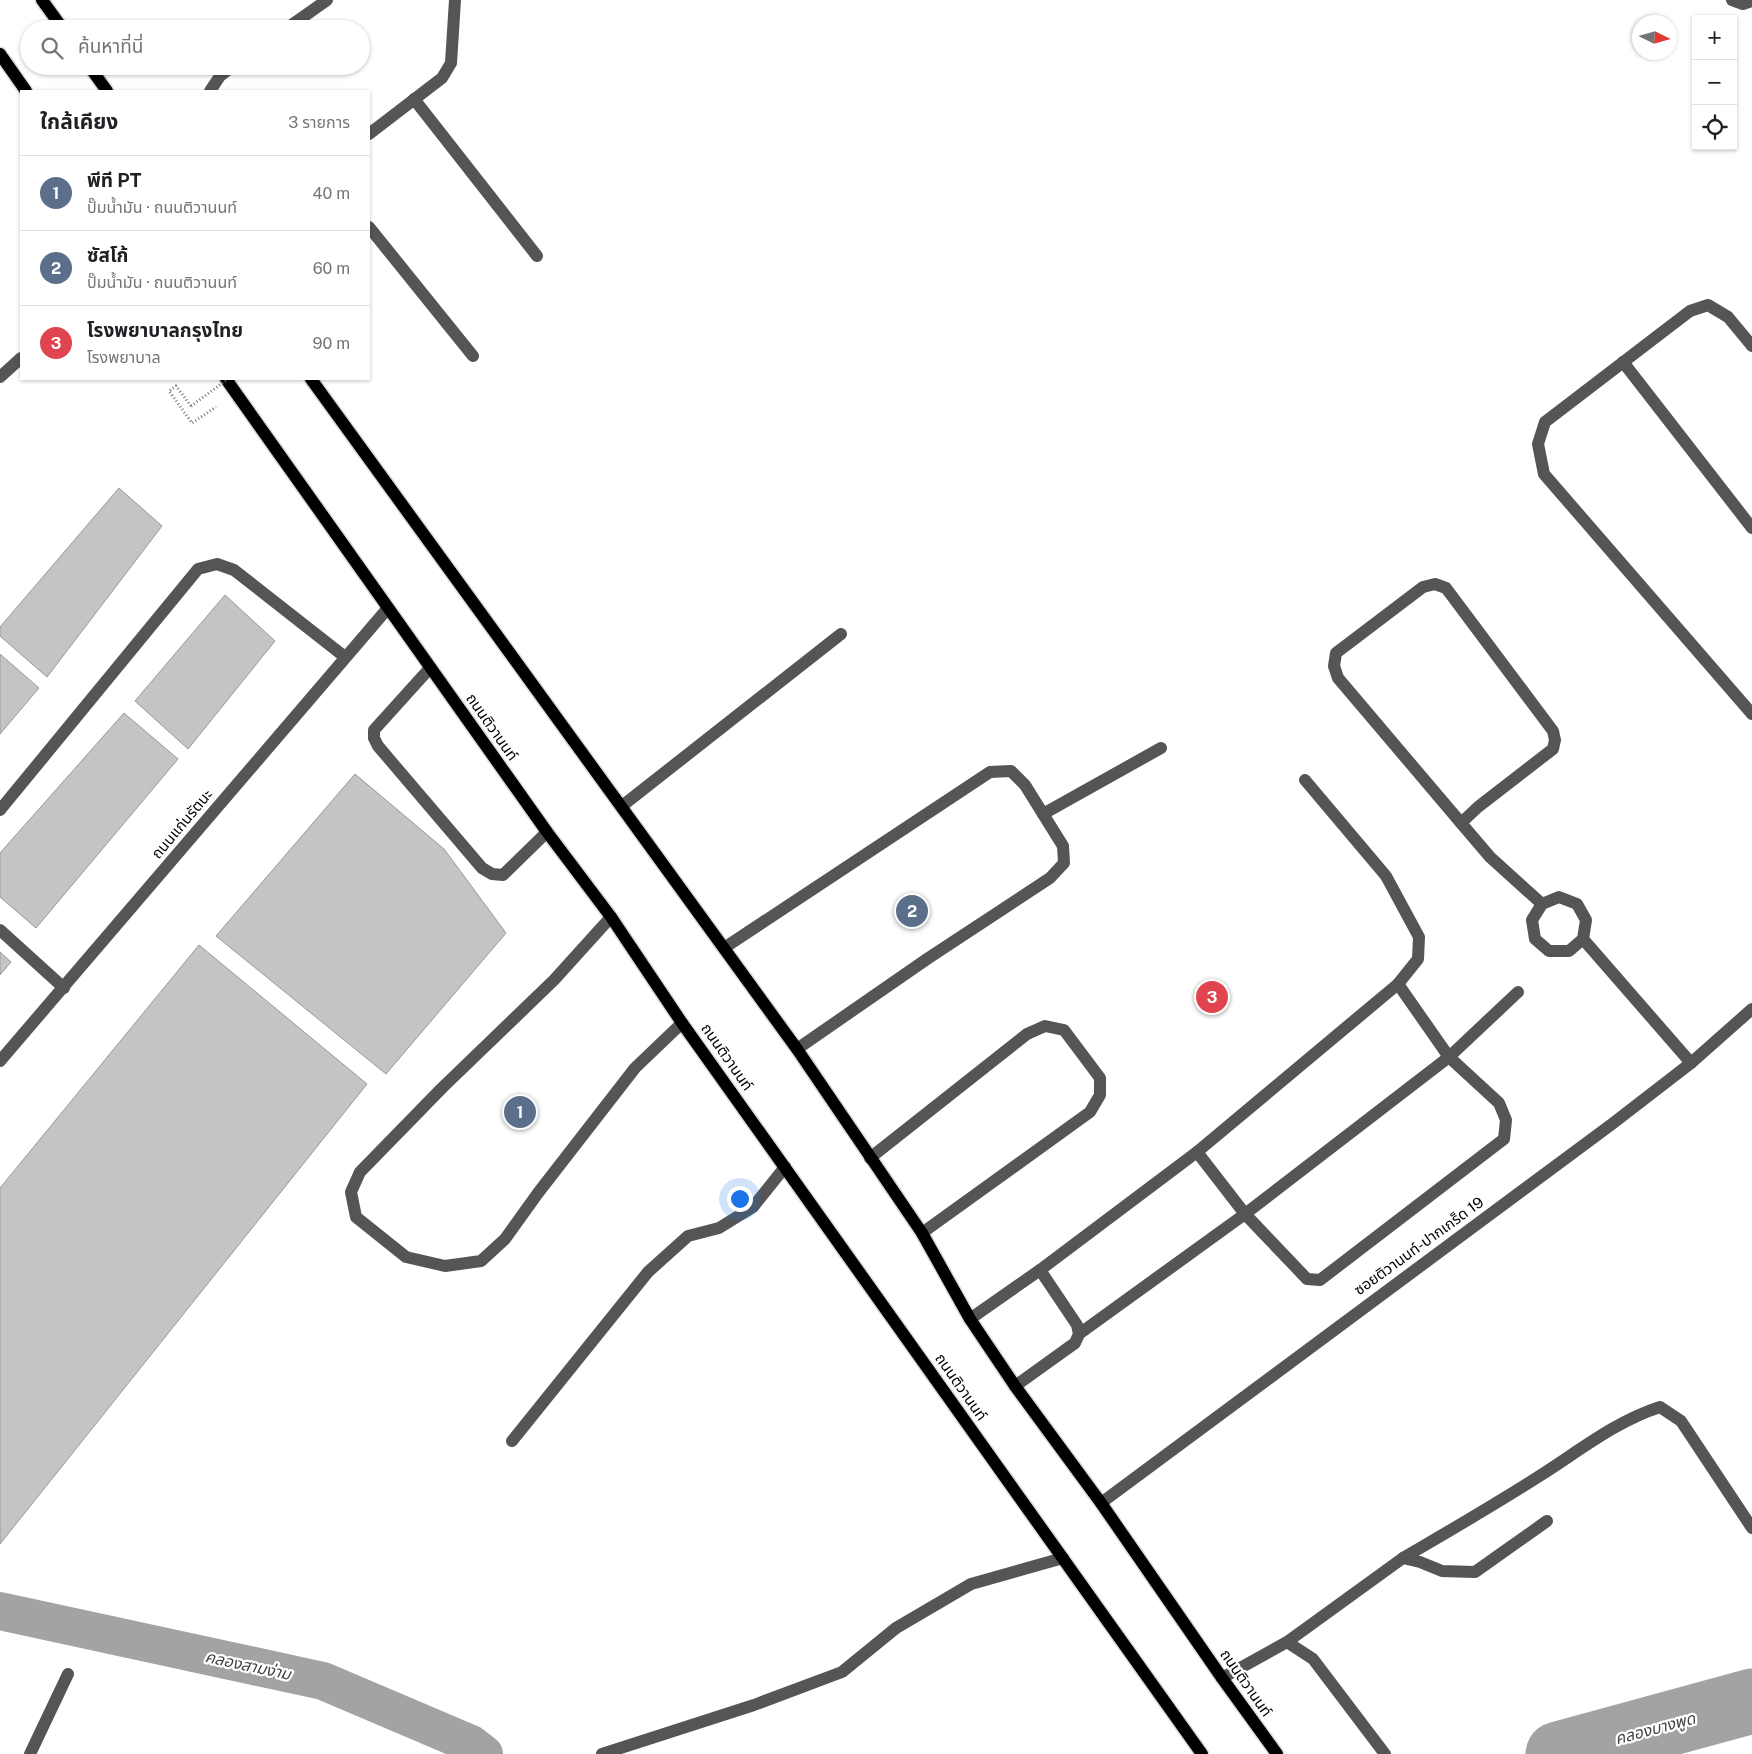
<!DOCTYPE html>
<html lang="th">
<meta charset="utf-8">
<style>
:root{--surface:#fff;--page:#f2f2f2;--text:#202124;--muted:#757577;--line:#e0e0e0;--accent:#111827}
body{margin:0;font-family:"Public Sans","Noto Sans Thai",sans-serif;background:var(--page);color:var(--text)}
.controls{position:absolute;right:15px;top:15px;display:grid;overflow:hidden;border-radius:0px;box-shadow:0 1px 4px #0004}
.controls button{width:45px;height:45px;display:grid;place-items:center;padding:0;border:0;border-bottom:1px solid var(--line);background:var(--surface);color:var(--text);font:25px sans-serif}
.compass{position:absolute;left:1632px;top:15px;width:45px;height:45px;border-radius:50%;background:var(--surface);box-shadow:0 1px 4px #0004;rotate:95deg}
.you{position:absolute;left:739px;top:1198px;width:18px;height:18px;margin:-12px;border:4px solid #fff;border-radius:50%;background:#1a73e8;box-shadow:0 0 0 8px #1a73e833}
.badge{display:grid;place-items:center;width:32px;height:32px;border-radius:50%;background:var(--accent);color:#fff;font-size:16px;font-weight:700}
.pin{position:absolute;translate:-50% -50%;border:2px solid #fff;box-shadow:0 1px 5px #0006}
.list{margin:0;padding:0;list-style:none}
h2{display:flex;justify-content:space-between;align-items:center;height:65px;margin:0;padding:0 20px;font-size:21px}
h2 small{font-size:16px;font-weight:400;color:var(--muted)}
.list li{display:grid;grid-template-columns:32px 1fr auto;gap:15px;align-items:center;box-sizing:border-box;height:75px;padding:0 20px;border-top:1px solid var(--line)}
.list b{display:block;font-size:19px;white-space:nowrap}
.list p{margin:0;font-size:16px;white-space:nowrap;color:var(--muted)}
.list em{font-size:16px;font-style:normal;color:var(--muted)}
.icon{flex:none;width:28px;height:28px;fill:none;stroke:currentColor;stroke-width:2;stroke-linecap:round;stroke-linejoin:round}
.map{position:relative;flex:none;width:1752px;height:1754px;overflow:hidden}
.search{position:absolute;background:var(--surface);box-shadow:0 1px 4px #0004;left:20px;top:20px;width:350px;height:55px;display:flex;align-items:center;gap:12px;box-sizing:border-box;padding:0 18px;border-radius:28px;color:var(--muted);font-size:19px}
.panel{position:absolute;background:var(--surface);box-shadow:0 1px 4px #0004;left:20px;top:90px;width:350px;height:290px;border-radius:0px}
.map>svg:first-child{display:block}
.lines{fill:none;stroke-linecap:round;stroke-linejoin:round}
.canal{stroke:#a3a3a3;stroke-width:38}
.river{stroke:#a3a3a3;stroke-width:65}
.building{fill:#c4c4c4;stroke:#999}
.major-casing{stroke:#dbdbdb;stroke-width:15}
.path{stroke:#777;stroke-width:3;stroke-dasharray:1 2.5;stroke-linecap:butt}
.minor{stroke:#555;stroke-width:12}
.major{stroke:#000;stroke-width:12}
.path-bridge{stroke:#777;stroke-width:3;stroke-dasharray:1 2.5;stroke-linecap:butt}
.labels{text-anchor:middle;stroke-width:4.5;stroke-linejoin:round;paint-order:stroke}
.street-label{font-size:15px;fill:#000;stroke:#fff}
.water-label{font-size:16px;font-style:italic;fill:#444;stroke:#fff}
</style>
<div class="map">
<svg width="1752" height="1754" viewBox="0 0 1752 1754">
<rect width="100%" height="100%" fill="#fff"/>
<g class="lines">
<polyline class="canal" points="0,1611 323,1681 471,1744 484,1754"/>
<polyline class="river" points="1558,1754 1752,1701"/>
</g>
<g class="building">
<polygon points="119,488 162,526 47,677 0,636 0,627"/>
<polygon points="225,595 275,641 188,749 135,701"/>
<polygon points="0,654 39,688 0,734"/>
<polygon points="124,713 178,759 36,928 0,897 0,853"/>
<polygon points="355,774 444,849 506,933 386,1074 216,936"/>
<polygon points="199,945 367,1084 0,1544 0,1188"/>
<polygon points="0,952 11,962 0,975"/>
</g>
<g class="lines">
<defs>
<g id="major">
<polyline points="42,0 63,29"/>
<polyline points="0,54 26,91"/>
<polyline points="89,66 107,91"/>
<polyline points="226,379 547,832 611,917 682,1023 1202,1754"/>
<polyline points="311,379 797,1049 922,1233 970,1319 1015,1386 1101,1503 1222,1678 1277,1754"/>
</g>
</defs>
<use href="#major" class="major-casing"/>
<polyline class="path" points="191,406 176,386 169,391 192,423 216,407"/>
<g class="minor">
<polyline points="1732,0 1743,4 1752,1"/>
<polyline points="286,29 327,0"/>
<polyline points="210,91 220,76 233,66"/>
<polyline points="414,99 537,256"/>
<polyline points="369,134 442,78 451,63 455,0"/>
<polyline points="369,227 473,356"/>
<polyline points="1752,346 1728,317 1708,305 1690,311 1545,422 1538,444 1544,474 1752,714"/>
<polyline points="1623,362 1752,528"/>
<polyline points="0,377 21,358"/>
<polygon points="1435,584 1446,588 1553,731 1555,740 1553,749 1478,807 1461,823 1338,678 1334,666 1336,653 1423,587"/>
<polyline points="430,668 374,730 374,738 378,746 482,868 492,874 503,875 547,832"/>
<polyline points="622,806 841,634"/>
<polyline points="0,810 198,569 217,564 234,570 345,657"/>
<polyline points="1043,814 1161,748"/>
<polyline points="1461,823 1490,857 1542,904"/>
<polyline points="611,917 554,980 442,1088 360,1172 351,1192 356,1217 406,1257 445,1266 481,1261 505,1239 538,1193 635,1068 682,1023"/>
<polyline points="0,930 64,988"/>
<polyline points="1583,939 1569,951 1549,951 1535,939 1532,920 1542,904 1559,897 1577,904 1586,920 1583,939 1691,1063"/>
<polyline points="724,948 990,772 1011,771 1025,785 1063,846 1064,863 1050,878 927,959 797,1049"/>
<polyline points="0,1061 388,608"/>
<polyline points="1197,1152 1245,1214 1449,1057 1518,992"/>
<polyline points="870,1158 1027,1034 1045,1026 1064,1030 1100,1078 1100,1095 1090,1112 922,1233"/>
<polyline points="1040,1270 1197,1152 1398,984 1418,959 1419,937 1386,876 1305,780"/>
<polyline points="970,1319 1040,1270 1077,1325 1079,1334 1075,1343 1015,1386"/>
<polyline points="1079,1334 1245,1214 1307,1279 1320,1280 1504,1139 1506,1120 1499,1103 1449,1057 1398,984"/>
<polyline points="512,1441 648,1272 688,1236 719,1228 753,1207 785,1167"/>
<polyline points="1101,1503 1612,1124 1691,1063 1752,1009"/>
<path d="M1403 1558C1449 1531 1496 1504 1541 1475 1579 1451 1616 1421 1660 1407L1681 1421 1752 1528"/>
<polyline points="1287,1642 1403,1558 1420,1562 1442,1571 1475,1572 1547,1521"/>
<polyline points="1222,1678 1287,1642 1313,1659 1385,1754"/>
<polyline points="30,1754 68,1674"/>
<polyline points="602,1754 754,1705 842,1672 896,1628 971,1584 1063,1558"/>
</g>
<use href="#major" class="major"/>
<polyline class="path-bridge" points="191,406 228,379"/>
</g>
<g class="labels">
<g class="street-label">
<text transform="translate(492 727) rotate(55)" y="5">ถนนติวานนท์</text>
<text transform="translate(182 824) rotate(-50)" y="5">ถนนแก่นรัตนะ</text>
<text transform="translate(727 1057) rotate(55)" y="5">ถนนติวานนท์</text>
<text transform="translate(1419 1246) rotate(-36)" y="5">ซอยติวานนท์-ปากเกร็ด 19</text>
<text transform="translate(961 1387) rotate(55)" y="5">ถนนติวานนท์</text>
<text transform="translate(1246 1683) rotate(55)" y="5">ถนนติวานนท์</text>
</g>
<g class="water-label">
<text transform="translate(248 1665) rotate(12)" y="6">คลองสามง่าม</text>
<text transform="translate(1655 1728) rotate(-15)" y="6">คลองบางพูด</text>
</g>
</g>
</svg>
<div class="controls">
<button>+</button>
<button>−</button>
<button><svg class="icon" aria-label="locate" viewBox="0 0 24 24"><circle cx="12" cy="12" r="6"/><path d="M12 2v4M12 18v4M2 12h4M18 12h4"/></svg></button>
</div>
<svg class="compass" viewBox="-18 -18 36 36"><path d="M0-13l5 13h-10z" fill="#e53935"/><path d="M0 13l5-13h-10z" fill="#757577"/></svg>
<div class="you"></div>
<div class="pin badge" style="left:520px;top:1112px;background:#5c6f8a">1</div>
<div class="pin badge" style="left:912px;top:911px;background:#5c6f8a">2</div>
<div class="pin badge" style="left:1212px;top:997px;background:#e0444e">3</div>
<div class="search"><svg class="icon" aria-label="search" viewBox="0 0 24 24"><circle cx="10" cy="10" r="6"/><path d="M15 15l6 6"/></svg>ค้นหาที่นี่</div>
<section class="panel">
<h2>ใกล้เคียง<small>3 รายการ</small></h2>
<ul class="list">
<li><span class="badge" style="background:#5c6f8a">1</span><div><b>พีที PT</b><p>ปั๊มน้ำมัน · ถนนติวานนท์</p></div><em>40 m</em></li>
<li><span class="badge" style="background:#5c6f8a">2</span><div><b>ซัสโก้</b><p>ปั๊มน้ำมัน · ถนนติวานนท์</p></div><em>60 m</em></li>
<li><span class="badge" style="background:#e0444e">3</span><div><b>โรงพยาบาลกรุงไทย</b><p>โรงพยาบาล</p></div><em>90 m</em></li>
</ul>
</section>
</div>
